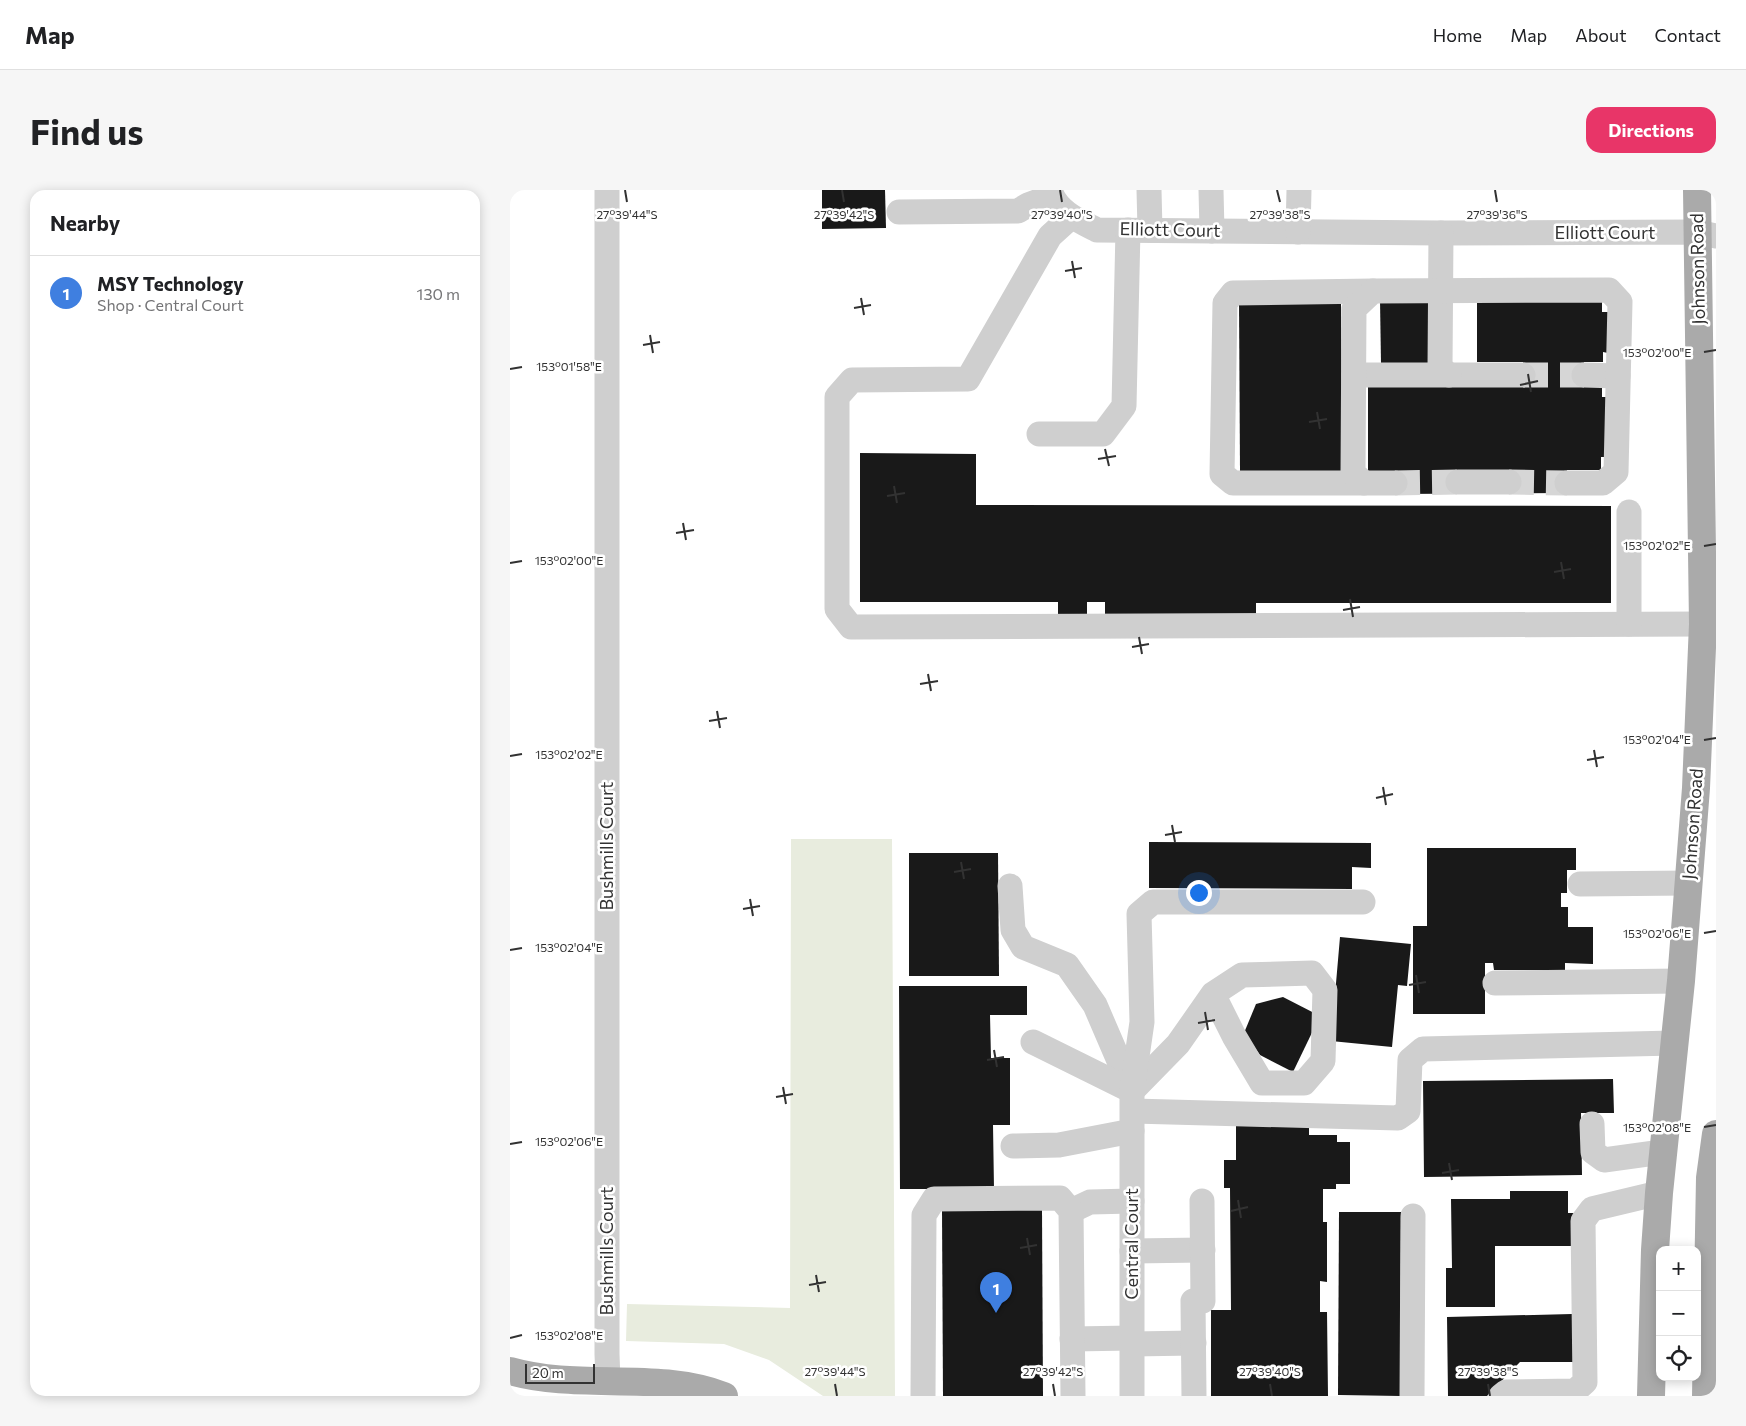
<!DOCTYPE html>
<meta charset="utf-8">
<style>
:root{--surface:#fff;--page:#f6f6f6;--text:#202124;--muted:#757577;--line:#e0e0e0;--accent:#e83568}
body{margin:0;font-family:Commissioner,sans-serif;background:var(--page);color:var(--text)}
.controls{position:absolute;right:15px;bottom:15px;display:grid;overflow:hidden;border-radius:10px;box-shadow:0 2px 12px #0003}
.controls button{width:45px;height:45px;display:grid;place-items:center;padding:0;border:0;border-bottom:1px solid var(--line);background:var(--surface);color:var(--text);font:25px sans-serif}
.scale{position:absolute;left:15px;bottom:12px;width:70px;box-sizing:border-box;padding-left:5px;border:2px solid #323232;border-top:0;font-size:14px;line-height:18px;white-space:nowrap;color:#323232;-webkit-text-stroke:4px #fff;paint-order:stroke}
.you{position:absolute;left:688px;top:702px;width:18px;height:18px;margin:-12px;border:4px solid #fff;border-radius:50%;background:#1a73e8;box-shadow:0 0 0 8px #1a73e833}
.badge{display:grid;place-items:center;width:32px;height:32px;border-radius:50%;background:var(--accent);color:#fff;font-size:16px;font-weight:700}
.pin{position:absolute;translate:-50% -41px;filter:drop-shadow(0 1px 2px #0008)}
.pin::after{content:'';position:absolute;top:26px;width:18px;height:15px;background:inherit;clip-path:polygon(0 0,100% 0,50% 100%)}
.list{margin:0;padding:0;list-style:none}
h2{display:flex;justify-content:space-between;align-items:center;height:65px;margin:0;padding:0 20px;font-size:21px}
h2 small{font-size:16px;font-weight:400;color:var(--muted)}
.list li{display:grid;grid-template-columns:32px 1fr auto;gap:15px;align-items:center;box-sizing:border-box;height:75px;padding:0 20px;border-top:1px solid var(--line)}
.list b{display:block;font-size:19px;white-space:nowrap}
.list p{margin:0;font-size:16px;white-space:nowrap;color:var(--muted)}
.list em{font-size:16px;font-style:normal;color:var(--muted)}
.icon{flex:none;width:28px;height:28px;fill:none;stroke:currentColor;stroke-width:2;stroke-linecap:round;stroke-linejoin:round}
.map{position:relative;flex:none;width:1206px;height:1206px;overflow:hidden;border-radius:15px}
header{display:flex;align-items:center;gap:30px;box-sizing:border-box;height:70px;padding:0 25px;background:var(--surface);border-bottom:1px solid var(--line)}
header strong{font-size:24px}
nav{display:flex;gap:28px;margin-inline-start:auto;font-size:18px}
.intro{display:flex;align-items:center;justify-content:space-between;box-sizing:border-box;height:120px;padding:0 30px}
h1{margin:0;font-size:35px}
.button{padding:12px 22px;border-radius:15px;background:var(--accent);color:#fff;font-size:18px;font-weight:700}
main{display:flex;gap:30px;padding:0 30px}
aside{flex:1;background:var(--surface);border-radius:15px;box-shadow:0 2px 12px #0003}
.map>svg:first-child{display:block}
.green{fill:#e8ecde}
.building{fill:#191919}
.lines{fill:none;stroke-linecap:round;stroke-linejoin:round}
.minor-tunnel{stroke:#d6d6d6;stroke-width:25;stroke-dasharray:25 12;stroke-linecap:butt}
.minor{stroke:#cfcfcf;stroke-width:25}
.major{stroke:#aaa;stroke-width:28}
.ticks{fill:none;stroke:#323232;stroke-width:2}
.labels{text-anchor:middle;stroke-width:5;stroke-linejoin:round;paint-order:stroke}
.street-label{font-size:18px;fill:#323232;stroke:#fff}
.ticks-label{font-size:12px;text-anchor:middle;fill:#323232;stroke:#fff;stroke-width:5;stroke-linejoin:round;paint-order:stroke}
</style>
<header>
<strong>Map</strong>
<nav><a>Home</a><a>Map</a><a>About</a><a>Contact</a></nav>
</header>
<div class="intro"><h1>Find us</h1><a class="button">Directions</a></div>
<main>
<aside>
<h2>Nearby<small></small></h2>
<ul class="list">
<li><span class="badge" style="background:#3f7fe0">1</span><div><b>MSY Technology</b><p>Shop · Central Court</p></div><em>130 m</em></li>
</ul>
</aside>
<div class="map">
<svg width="1206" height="1206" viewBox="0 0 1206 1206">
<rect width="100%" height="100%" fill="#fff"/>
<polygon class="green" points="281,649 382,649 385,1206 313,1206 259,1170 214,1154 116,1151 117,1114 280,1118"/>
<g class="building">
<polygon points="312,0 375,0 376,38 312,39"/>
<polygon points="870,109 922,109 923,174 871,174"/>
<polygon points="729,111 831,111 832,281 730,281"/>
<polygon points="967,111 1092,112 1092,122 1098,122 1098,163 1093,162 1093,172 1074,172 1074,196 1092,196 1092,207 1098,207 1098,267 1091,267 1091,280 1057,280 1056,303 885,304 858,282 858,195 1013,195 1013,172 967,172"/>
<polygon points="350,263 466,264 466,315 1101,316 1101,413 746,413 746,426 595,426 595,412 577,412 577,427 548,427 548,412 350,412"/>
<polygon points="639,652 861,653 861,678 842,677 842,699 639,698"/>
<polygon points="917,658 1066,658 1066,680 1057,680 1057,703 1051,703 1051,717 1058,717 1058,737 1083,737 1083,774 1055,773 1055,780 984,780 983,773 975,773 975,824 903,824 903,736 917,736"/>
<polygon points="399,663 488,663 489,786 399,786"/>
<polygon points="830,747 901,754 897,796 888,795 882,857 821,851"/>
<polygon points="389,796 517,796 517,825 480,825 481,868 500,868 500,935 483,935 484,999 390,999"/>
<polygon points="773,807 810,826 783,882 750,865 734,843 746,814"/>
<polygon points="1103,889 1104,923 1071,923 1072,985 914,987 913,891"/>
<polygon points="726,936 799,936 799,945 827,945 827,952 840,952 840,994 826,994 826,999 813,999 813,1032 817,1032 817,1092 810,1091 810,1122 817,1122 818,1206 701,1206 701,1120 721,1120 720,998 714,998 714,970 726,970"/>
<polygon points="1000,1001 1058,1001 1058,1023 1064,1023 1065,1056 985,1056 985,1117 936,1117 936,1078 942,1078 941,1009 1000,1009"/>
<polygon points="432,1020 532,1020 533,1206 433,1206"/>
<polygon points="829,1022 891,1022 890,1206 828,1205"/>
<polygon points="1062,1124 1064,1172 1010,1172 977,1206 938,1206 937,1127"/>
</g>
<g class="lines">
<g class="minor-tunnel">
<polyline points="1013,185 1074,185"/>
<polyline points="999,292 1057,293"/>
<polyline points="885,293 948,292"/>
</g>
<g class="minor">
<polyline points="97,0 97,1164 98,1191"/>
<path d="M540 0C546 21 569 31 587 40L931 43 1187 42 1206 46"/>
<polyline points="639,0 640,40"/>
<polyline points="701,0 702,41"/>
<polyline points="389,22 508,21 518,15 542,6"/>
<polyline points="561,27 540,46 458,189 342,190 327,207 327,419 341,437 1193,434"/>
<polyline points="788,42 789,0"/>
<polyline points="931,43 930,177 939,185 1013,185"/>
<polyline points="844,185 939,185"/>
<polyline points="1074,185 1108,186"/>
<polyline points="529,244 593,244 614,216 618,40"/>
<polyline points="948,292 999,292"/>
<polyline points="854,293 723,293 712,284 715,113 723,103 863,101"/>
<polyline points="885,293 854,293 843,283 844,119 863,101 1099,100 1110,112 1106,282 1093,293 1057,293"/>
<polyline points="1119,322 1119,434"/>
<polyline points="1070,694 1179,693"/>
<polyline points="500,696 503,740 513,757 557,775 585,815 622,901"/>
<polyline points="985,793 1171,791"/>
<polyline points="523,852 622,901"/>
<polyline points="622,901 668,854 703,804 732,785 802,783 815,800 813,871 794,893 752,893 724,846 703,804"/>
<polyline points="623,921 888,928 898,921 900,870 913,859 1164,853"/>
<polyline points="1082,934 1083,962 1094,970 1152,962"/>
<polyline points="503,956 549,955 622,941"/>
<polyline points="561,1021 580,1012 622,1011"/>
<polyline points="622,1061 693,1060"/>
<polyline points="562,1149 622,1148"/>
<polyline points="622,1154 684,1153"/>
<polyline points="413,1206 414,1025 424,1009 550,1008 561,1021 563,1206"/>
<polyline points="622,1206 622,901 632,832 629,724 643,712 853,712"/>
<polyline points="684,1206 683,1111 693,1111 692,1011"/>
<polyline points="902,1206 903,1026"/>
<polyline points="991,1206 996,1202 1065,1201 1075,1192 1073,1031 1082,1019 1149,1003"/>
</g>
<g class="major">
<path d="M0 1181C70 1201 145 1180 214 1206"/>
<polyline points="1141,1206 1145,1060 1149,1003 1171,791 1186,598 1193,434 1187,0"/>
<polyline points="1196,1206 1200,988 1206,944"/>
</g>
</g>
<path class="ticks" d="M115 0 117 12M332 0 334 12M550 0 552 12M767 0 770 12M985 0 987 12M562 71 565 88M555 81 572 78M351 108 354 125M344 118 361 115M140 145 143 163M133 155 150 152M1194 162 1206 160M0 179 12 177M1018 184 1021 202M1010 195 1028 191M807 222 810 239M799 232 817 229M595 259 599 276M588 269 606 266M384 296 387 313M377 306 395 303M173 333 176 350M166 343 184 340M1194 356 1206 354M1051 372 1054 389M0 373 12 371M1044 382 1061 379M840 409 843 427M833 420 850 417M629 447 632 464M622 457 639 454M418 484 421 501M410 494 428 491M207 521 210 538M199 531 217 528M1194 550 1206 548M1084 560 1087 577M0 566 12 564M1077 570 1094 567M873 597 876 615M866 608 883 604M662 635 665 652M655 645 672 642M451 672 454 689M444 682 461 679M240 709 243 726M233 719 250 716M1194 743 1206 741M0 760 12 758M906 785 909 803M899 795 916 792M695 822 698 840M688 833 705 830M484 860 487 877M477 870 494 867M273 897 276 914M266 907 283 904M1194 937 1206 935M0 954 12 952M939 973 942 990M932 983 949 980M728 1010 731 1028M721 1021 738 1017M517 1048 520 1065M510 1058 527 1055M306 1085 309 1102M299 1095 316 1092M0 1148 12 1145M325 1194 327 1206M543 1194 545 1206M760 1194 762 1206M978 1194 980 1206"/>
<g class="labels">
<g class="street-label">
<text transform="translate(660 40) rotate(1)" y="6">Elliott Court</text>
<text x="1095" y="49">Elliott Court</text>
<text transform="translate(1188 79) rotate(-91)" y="6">Johnson Road</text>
<text transform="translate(1183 634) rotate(-86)" y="6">Johnson Road</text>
<text transform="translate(97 656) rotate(-90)" y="6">Bushmills Court</text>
<text transform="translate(622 1054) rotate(-90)" y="6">Central Court</text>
<text transform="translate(97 1061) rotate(-90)" y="6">Bushmills Court</text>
</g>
</g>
<g class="ticks-label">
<text x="117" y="29">27°39'44"S</text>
<text x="334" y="29">27°39'42"S</text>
<text x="552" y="29">27°39'40"S</text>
<text x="770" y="29">27°39'38"S</text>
<text x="987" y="29">27°39'36"S</text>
<text x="1147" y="167">153°02'00"E</text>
<text x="59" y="181">153°01'58"E</text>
<text x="1147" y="360">153°02'02"E</text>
<text x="59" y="375">153°02'00"E</text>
<text x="1147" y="554">153°02'04"E</text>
<text x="59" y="569">153°02'02"E</text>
<text x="1147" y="748">153°02'06"E</text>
<text x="59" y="762">153°02'04"E</text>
<text x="1147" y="942">153°02'08"E</text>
<text x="59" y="956">153°02'06"E</text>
<text x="59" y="1150">153°02'08"E</text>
<text x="325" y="1186">27°39'44"S</text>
<text x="543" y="1186">27°39'42"S</text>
<text x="760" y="1186">27°39'40"S</text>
<text x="978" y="1186">27°39'38"S</text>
</g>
</svg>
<div class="controls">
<button>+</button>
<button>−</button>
<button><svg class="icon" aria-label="locate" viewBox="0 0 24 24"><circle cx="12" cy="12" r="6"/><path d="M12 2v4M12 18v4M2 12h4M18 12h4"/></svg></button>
</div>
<div class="scale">20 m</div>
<div class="you"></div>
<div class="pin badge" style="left:486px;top:1123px;background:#3f7fe0">1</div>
</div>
</main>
